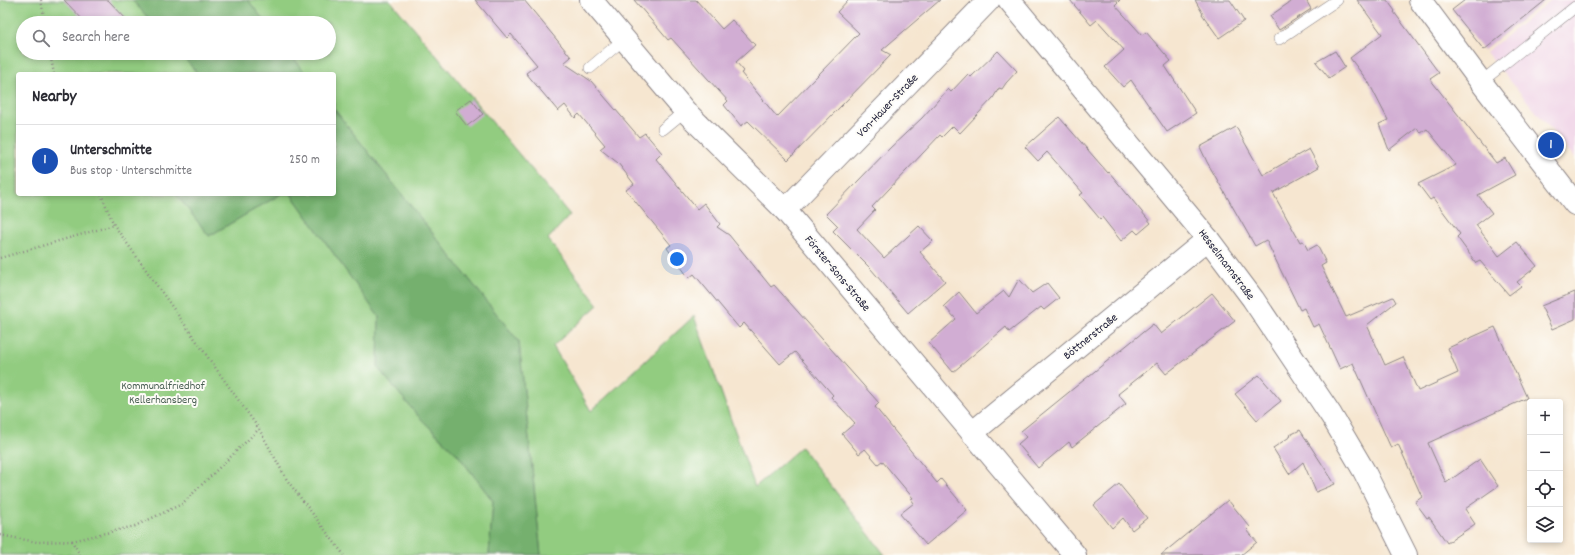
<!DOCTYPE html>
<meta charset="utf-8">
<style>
:root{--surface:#fff;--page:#f2f2f3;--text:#2b2b33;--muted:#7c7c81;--line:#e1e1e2;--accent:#7c3aed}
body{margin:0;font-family:Dekko,sans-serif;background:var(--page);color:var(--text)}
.controls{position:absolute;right:12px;bottom:12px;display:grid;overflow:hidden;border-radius:4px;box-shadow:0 2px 6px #0003}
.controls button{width:36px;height:36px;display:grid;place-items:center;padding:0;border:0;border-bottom:1px solid var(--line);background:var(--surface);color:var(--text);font:20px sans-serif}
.you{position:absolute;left:677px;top:259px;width:14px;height:14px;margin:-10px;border:3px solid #fff;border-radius:50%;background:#1a73e8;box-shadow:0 0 0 6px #1a73e833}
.badge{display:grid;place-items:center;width:26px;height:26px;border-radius:50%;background:var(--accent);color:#fff;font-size:13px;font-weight:700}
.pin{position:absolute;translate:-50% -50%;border:2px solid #fff;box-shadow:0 1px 4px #0006}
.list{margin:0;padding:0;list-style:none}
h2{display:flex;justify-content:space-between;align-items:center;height:52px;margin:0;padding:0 16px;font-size:17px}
h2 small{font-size:13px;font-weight:400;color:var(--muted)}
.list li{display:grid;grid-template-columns:26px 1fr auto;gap:12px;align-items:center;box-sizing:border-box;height:72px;padding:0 16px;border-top:1px solid var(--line)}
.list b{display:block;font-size:15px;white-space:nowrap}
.list p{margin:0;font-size:13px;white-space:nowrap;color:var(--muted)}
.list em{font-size:13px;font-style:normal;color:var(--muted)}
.icon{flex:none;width:22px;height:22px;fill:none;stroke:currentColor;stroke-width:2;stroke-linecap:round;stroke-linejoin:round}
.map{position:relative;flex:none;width:1575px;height:555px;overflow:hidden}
.search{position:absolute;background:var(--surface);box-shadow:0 2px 6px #0003;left:16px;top:16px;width:320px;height:44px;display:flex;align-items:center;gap:10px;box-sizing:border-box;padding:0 14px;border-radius:22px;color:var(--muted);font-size:15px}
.panel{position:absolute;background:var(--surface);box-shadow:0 2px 6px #0003;left:16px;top:72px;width:320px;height:124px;border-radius:4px}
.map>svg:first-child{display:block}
.built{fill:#efd0e6}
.green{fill:#92cc80;stroke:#5a775e}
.forest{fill:#75b06e;stroke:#4c6954}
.building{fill:#d1add3}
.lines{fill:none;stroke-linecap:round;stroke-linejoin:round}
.lane-casing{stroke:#8c8486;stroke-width:12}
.street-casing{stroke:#8c8486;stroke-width:24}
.secondary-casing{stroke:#8c8486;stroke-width:24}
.path{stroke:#8c8486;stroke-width:2.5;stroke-dasharray:1 3;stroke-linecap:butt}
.lane{stroke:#fff;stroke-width:11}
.street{stroke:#fff;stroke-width:22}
.secondary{stroke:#fff;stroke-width:22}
.labels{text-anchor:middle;stroke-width:4;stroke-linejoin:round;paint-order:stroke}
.street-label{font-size:12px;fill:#22223b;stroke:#fdfcf7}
.park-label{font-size:12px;fill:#495e53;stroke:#fdfcf7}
</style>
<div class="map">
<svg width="1575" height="555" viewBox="0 0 1575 555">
<rect width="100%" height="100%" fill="#fdfcf7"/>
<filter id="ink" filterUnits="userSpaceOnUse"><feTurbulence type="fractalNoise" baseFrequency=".025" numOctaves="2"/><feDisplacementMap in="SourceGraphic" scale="8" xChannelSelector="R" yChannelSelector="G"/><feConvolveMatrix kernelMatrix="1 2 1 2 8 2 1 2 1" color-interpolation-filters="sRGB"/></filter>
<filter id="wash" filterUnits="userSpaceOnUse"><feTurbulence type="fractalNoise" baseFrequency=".012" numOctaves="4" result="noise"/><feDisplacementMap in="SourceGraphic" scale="16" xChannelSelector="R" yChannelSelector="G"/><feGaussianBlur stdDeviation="0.9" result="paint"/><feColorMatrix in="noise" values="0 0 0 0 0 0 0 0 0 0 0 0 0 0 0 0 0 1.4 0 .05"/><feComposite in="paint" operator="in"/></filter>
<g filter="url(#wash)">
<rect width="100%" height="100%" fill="#f6e6d0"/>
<polygon class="built" points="1551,0 1575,0 1575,158 1486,52"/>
<g class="green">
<polygon points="1,0 132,0 153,23 23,23 23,53 180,53 198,74 18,74 18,194 176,194 209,236 281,194 291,194 379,317 378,368 419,417 458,455 493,501 489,555 0,555 0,2"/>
<polygon points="248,0 390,0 570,215 548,239 598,305 553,346 591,411 694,316 755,487 801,447 885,555 541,555 519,342 334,109 334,74 306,74 290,53 329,53 329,23 266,23"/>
</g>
<g class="forest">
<polygon points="132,0 248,0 266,23 153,23"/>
<polygon points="180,53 290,53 306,74 198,74"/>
<polygon points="334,109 519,342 541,555 489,555 493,501 458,455 419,417 378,368 379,317 291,194 334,194"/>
<polygon points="176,194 281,194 209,236"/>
</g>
<g id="blocks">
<g class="building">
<polygon points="64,0 108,0 130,23 86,23"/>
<polygon points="475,0 524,0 571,57 564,63 591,81 639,137 645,133 662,153 656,159 697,209 704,203 720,224 717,227 729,235 771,287 774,285 879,403 875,407 937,483 941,479 967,510 926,545 900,514 914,503 911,499 913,498 882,461 878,464 865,449 859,454 842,434 855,423 831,397 833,395 795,352 780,364 744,323 739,328 694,274 689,278 667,248 671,245 626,190 634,184 618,163 600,149 605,145 579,114 575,118 565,105 558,111 526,73 537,65 511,34 507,38"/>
<polygon points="634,0 696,0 722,29 732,20 755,45 736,62 744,71 741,73 777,117 859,33 837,12 848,0 940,0 882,50 891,55 788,160 748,121 741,126 724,105 728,101 671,38 668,40"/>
<polygon points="1070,0 1120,0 1115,5 1142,35 1146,32 1171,61 1165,66 1196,113 1167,132 1131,80 1123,87 1105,67 1124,50 1097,20 1091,25"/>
<polygon points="1195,0 1230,0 1244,21 1219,38 1202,14 1203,14"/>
<polygon points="1293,0 1306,0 1311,9 1279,30 1270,16"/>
<polygon points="1357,0 1387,0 1395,11 1394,12 1439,73 1430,79 1496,163 1505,158 1515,175 1478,195 1492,213 1476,225 1499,256 1517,242 1537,266 1517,282 1521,286 1509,295 1480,261 1476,263 1457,237 1460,234 1433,198 1430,200 1418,184 1456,165 1427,129 1421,133 1417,128 1389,150 1379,124 1388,120 1369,83 1350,58 1382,34"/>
<polygon points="1465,0 1546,0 1484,50 1452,10"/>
<polygon points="998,51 1017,71 1006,83 1002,89 999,88 993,98 960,133 953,126 942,137 940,135 872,207 875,210 857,229 884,258 919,226 933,241 920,252 945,281 908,313 871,269 833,231 838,226 826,214 890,148 922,118 948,89 951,92 968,74 971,77"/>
<polygon points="1335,51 1345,67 1329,78 1316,62"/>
<polygon points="471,99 483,114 467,126 455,111"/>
<polygon points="1059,117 1108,173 1109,172 1151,223 1138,234 1134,230 1121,241 1102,217 1100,219 1080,195 1083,193 1047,152 1038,161 1025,147"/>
<polygon points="1236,127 1263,175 1309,149 1319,167 1273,193 1300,242 1303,241 1308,250 1317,245 1326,263 1321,266 1346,317 1393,297 1396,302 1367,325 1385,365 1403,357 1418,391 1458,373 1448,348 1495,327 1527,398 1428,443 1446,483 1480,459 1498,486 1465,509 1475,524 1447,543 1429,517 1427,518 1415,502 1422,497 1398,444 1391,448 1353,363 1340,369 1319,324 1313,327 1304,308 1300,310 1266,240 1255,246 1207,162 1200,147"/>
<polygon points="1019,279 1032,293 1047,283 1059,298 1044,310 1041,307 1009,332 1006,327 953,372 929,343 956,319 944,306 959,292 976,313 1004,291 1009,297"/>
<polygon points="1575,292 1575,319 1552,329 1541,306"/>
<polygon points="1212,293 1235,321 1166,374 1157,363 1118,394 1126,404 1072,447 1069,442 1038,468 1018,444 1026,437 1021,431 1153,324 1161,334"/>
<polygon points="1259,375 1281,401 1257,420 1235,394"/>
<polygon points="1300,430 1335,484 1316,492 1303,462 1289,474 1273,448 1291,436 1290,435"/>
<polygon points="1119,484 1147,518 1132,530 1123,518 1112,528 1094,505"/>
<polygon points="1228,500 1250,527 1247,530 1257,542 1241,555 1161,555"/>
</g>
</g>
</g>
<g filter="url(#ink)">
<use href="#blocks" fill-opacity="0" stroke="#8c8486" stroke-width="1"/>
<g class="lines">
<defs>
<g id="lane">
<polyline points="1279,39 1337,0"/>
<polyline points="590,68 624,39"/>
<polyline points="1481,82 1575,7"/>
<polyline points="663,129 685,111"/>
</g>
<g id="street">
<polyline points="591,0 685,111 785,210 1075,555"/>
<polyline points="1009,0 1208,239 1253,299 1331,415 1364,471 1406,555"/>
<polyline points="785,210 989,0"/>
<polyline points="972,433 1208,239"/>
</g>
<polyline id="secondary" points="1420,0 1481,82 1575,204"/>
</defs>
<use href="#lane" class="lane-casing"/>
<use href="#street" class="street-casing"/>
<use href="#secondary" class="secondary-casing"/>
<g class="path">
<polyline points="41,0 45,23"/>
<polyline points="50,53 54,74"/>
<polyline points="101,194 114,225 259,429 287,480 344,555"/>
<polyline points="0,258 114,225"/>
<polyline points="0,535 37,542 72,541 80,555"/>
<polyline points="72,541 135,526 182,504 259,429"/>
</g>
<use href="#lane" class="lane"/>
<use href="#street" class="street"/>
<use href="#secondary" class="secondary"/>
</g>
</g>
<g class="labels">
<g class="street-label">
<text transform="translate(887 105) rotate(-46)" y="4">Von-Hauer-Straße</text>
<text transform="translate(1227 264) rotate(53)" y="4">Hesselmannstraße</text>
<text transform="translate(838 273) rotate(50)" y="4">Förster-Sons-Straße</text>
<text transform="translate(1090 336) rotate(-39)" y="4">Böttnerstraße</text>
</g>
<g class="park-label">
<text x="163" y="389">Kommunalfriedhof<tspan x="163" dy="14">Kellerhansberg</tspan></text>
</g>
</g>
</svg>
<div class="controls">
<button>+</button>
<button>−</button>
<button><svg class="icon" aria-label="locate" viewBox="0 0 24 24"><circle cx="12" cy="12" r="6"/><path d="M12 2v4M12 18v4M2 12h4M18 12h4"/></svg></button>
<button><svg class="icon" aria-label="layers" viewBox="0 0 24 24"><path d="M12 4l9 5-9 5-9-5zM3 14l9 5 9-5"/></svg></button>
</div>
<div class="you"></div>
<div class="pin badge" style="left:1551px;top:145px;background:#1a4fb4">1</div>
<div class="search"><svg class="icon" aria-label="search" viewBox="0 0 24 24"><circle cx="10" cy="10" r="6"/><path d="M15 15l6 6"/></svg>Search here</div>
<section class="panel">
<h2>Nearby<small></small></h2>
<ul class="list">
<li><span class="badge" style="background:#1a4fb4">1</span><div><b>Unterschmitte</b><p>Bus stop · Unterschmitte</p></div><em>250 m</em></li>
</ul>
</section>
</div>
